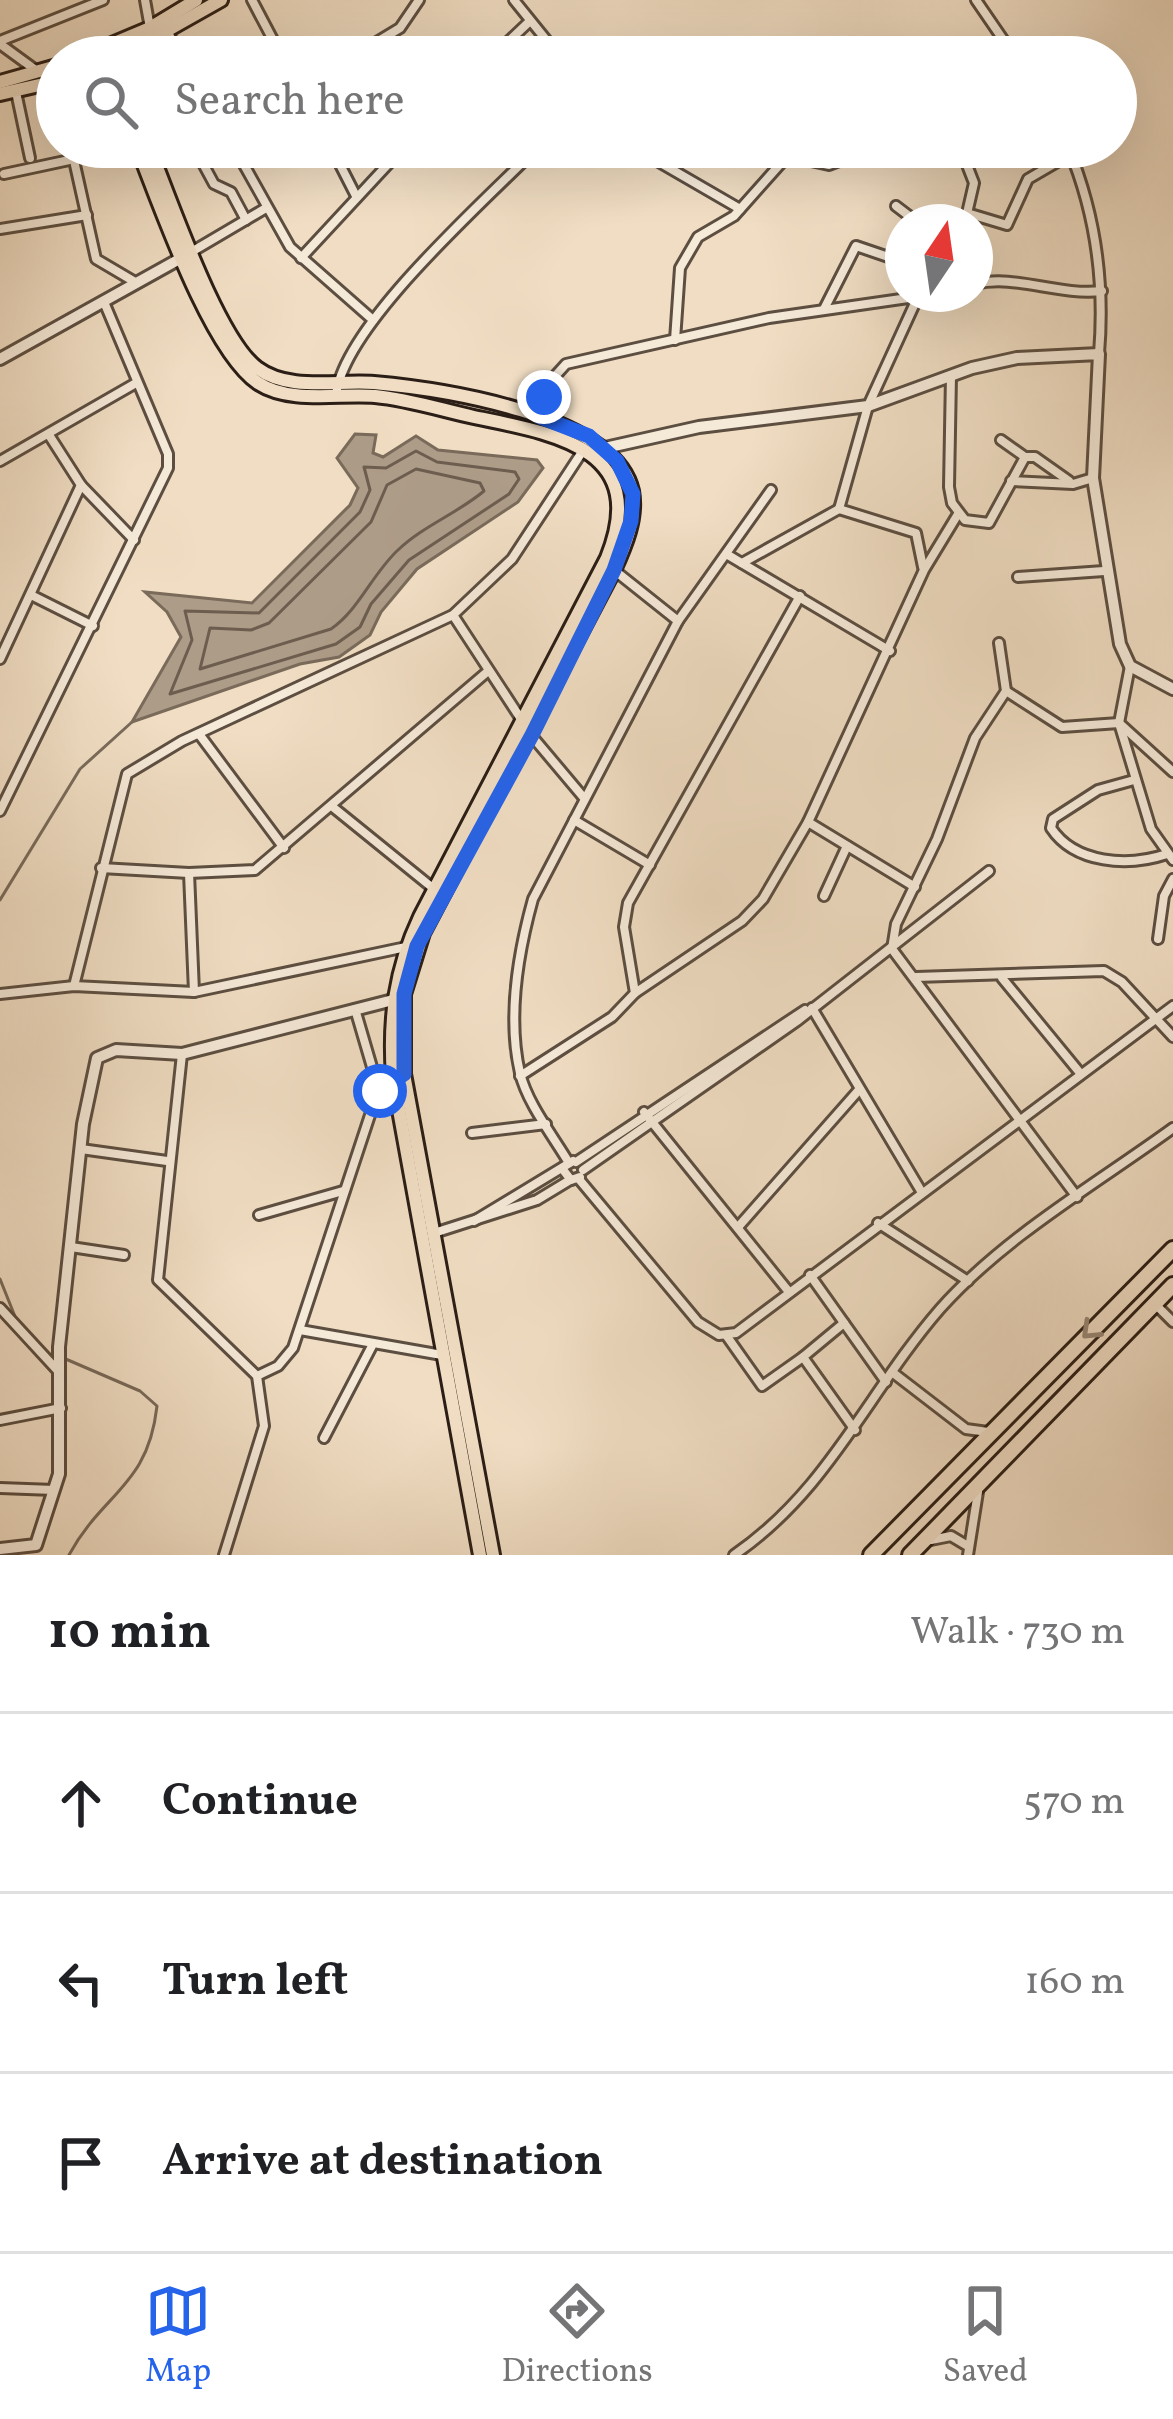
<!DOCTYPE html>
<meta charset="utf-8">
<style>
:root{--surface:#fff;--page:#f2f2f2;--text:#202124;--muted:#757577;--line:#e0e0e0;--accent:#2563eb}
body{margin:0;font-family:Vollkorn,serif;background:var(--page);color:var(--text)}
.compass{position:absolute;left:885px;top:204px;width:108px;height:108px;border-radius:50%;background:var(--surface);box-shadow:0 12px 48px #0002;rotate:13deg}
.stop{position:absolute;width:36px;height:36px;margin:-27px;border:9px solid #2563eb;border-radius:50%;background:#fff}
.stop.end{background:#2563eb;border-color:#fff;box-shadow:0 3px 12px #0008}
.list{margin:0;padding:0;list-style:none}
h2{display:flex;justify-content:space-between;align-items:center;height:156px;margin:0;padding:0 48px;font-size:51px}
h2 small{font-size:39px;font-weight:400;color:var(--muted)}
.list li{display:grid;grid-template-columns:78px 1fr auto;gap:36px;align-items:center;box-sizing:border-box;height:180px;padding:0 48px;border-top:3px solid var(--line)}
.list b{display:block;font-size:45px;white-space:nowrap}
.list em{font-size:39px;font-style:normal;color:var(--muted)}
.icon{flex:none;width:66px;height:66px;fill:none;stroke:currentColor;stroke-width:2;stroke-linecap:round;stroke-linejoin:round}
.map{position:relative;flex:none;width:1173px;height:1555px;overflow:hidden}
.search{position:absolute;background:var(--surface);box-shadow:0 12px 48px #0002;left:36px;right:36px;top:36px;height:132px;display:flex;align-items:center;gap:30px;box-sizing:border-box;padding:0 42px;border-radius:66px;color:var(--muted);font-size:45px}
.sheet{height:696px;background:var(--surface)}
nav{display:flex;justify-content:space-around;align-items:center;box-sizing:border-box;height:168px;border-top:3px solid var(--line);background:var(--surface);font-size:33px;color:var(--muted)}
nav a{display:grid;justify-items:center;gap:6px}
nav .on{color:var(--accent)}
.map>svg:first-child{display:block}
.water{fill:#ad9c88;stroke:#796a5a;stroke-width:3}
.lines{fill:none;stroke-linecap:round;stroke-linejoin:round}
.shore{stroke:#6c5d4f;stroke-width:3}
.stream{stroke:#796a5a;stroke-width:3}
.minor-casing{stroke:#5c4e41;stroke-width:14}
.tertiary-casing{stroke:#5c4e41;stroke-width:16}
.primary-casing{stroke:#2b1e16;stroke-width:18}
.trunk-casing{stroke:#2b1e16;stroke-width:20}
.minor{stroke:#f5e9d8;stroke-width:8}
.tertiary{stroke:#f5e9d8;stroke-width:10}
.primary{stroke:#f0ddc3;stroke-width:12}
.trunk{stroke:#f0ddc3;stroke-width:14}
.oneway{stroke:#978775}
.route{stroke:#2563eb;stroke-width:15}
</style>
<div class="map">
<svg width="1173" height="1555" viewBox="0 0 1173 1555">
<rect width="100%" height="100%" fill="#f0ddc3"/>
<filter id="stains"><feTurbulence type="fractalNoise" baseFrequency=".00167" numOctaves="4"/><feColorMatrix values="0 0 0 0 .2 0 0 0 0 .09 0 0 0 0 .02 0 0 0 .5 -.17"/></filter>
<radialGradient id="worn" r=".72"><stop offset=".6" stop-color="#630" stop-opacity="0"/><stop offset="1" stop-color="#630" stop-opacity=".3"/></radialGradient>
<polygon class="water" points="355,434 376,435 373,453 383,457 416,436 438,450 537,460 543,468 518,502 417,569 381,612 370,635 339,657 300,664 132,722 181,637 167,612 145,592 252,603 350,505 358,488 337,458"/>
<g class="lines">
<g class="shore">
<polygon points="416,451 437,462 515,472 519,479 509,494 409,560 371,604 360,627 336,644 170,694 192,640 185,611 259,613 360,512 370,490 364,467 386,468"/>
<path d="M416 469 480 483 484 491C458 513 423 526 398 550 372 574 359 610 331 629L200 669 210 628 251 630 269 623 371 522 387 485Z"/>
</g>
<g class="stream">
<polyline points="0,900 80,769 132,722"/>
<polyline points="0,1279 18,1324"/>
<path d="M61 1357 140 1391 157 1406C148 1487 103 1492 69 1555"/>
</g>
<defs>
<g id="minor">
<polyline points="145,0 150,28"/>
<polyline points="252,0 282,57"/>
<polyline points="514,0 560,57"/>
<polyline points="976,0 1015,57"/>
<polyline points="168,33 182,57"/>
<polyline points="0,41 103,0"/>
<polyline points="0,44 37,71"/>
<polyline points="352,57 400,28 419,0"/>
<polyline points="492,57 530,21"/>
<polyline points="16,92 30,158"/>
<polyline points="71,147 96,259 135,282"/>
<polyline points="194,147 214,184 231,192 246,220"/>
<polyline points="234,147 290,247 373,320"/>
<polyline points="331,147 356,196"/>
<polyline points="633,147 740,209"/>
<polyline points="960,147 974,183 965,222"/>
<path d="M1068 147C1096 214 1105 282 1099 354"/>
<polyline points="4,174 74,159"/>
<polyline points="896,206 917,222"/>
<polyline points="967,213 1007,225 1028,179 1071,154"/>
<polyline points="0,229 87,215"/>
<polyline points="193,251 266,208"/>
<polyline points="301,258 404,147"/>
<path d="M975 284C1016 274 1057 296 1102 291"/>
<polyline points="916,301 868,406 839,509 916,533 923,567"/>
<polyline points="824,309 856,246 903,262"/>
<polyline points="675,340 680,268 698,237 734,216 782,162 797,158 829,165 876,147"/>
<polyline points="951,375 949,487 952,503 965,520 989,523 1025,457 1001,440"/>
<path d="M336 396C342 326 487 199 538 147"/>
<polyline points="540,417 547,385 566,364 769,318 936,294"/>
<polyline points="49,435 81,485 134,540"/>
<polyline points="1025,457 1035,457 1069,481"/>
<polyline points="0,461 136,383"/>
<polyline points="1011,481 1073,484 1093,478"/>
<polyline points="728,555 890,651"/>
<polyline points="742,563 839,509"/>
<polyline points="614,570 678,621"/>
<polyline points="1018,577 1104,571"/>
<polyline points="31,595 93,626"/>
<polyline points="453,615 521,719"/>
<polyline points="999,643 1006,691 975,738 937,839 896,924 892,949 1077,1197"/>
<polyline points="0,659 81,485"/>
<polyline points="1130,666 1119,723 1151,829 1173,860"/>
<polyline points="1006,691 1062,727 1119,723 1173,772"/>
<polyline points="199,734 284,848"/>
<polyline points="531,735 584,798"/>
<path d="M1134 780 1098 790 1053 819 1051 828C1075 864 1128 867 1167 854"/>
<polyline points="334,808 434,889"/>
<polyline points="0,811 168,468 168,454 104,302"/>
<polyline points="574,820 650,865"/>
<polyline points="808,822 915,887"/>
<polyline points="101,868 189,873 255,870 487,672"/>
<polyline points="189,873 194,992"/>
<polyline points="824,896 847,846"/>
<polyline points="1158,939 1164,896 1173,879"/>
<polyline points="916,977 1104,971 1122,982 1173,1037"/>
<polyline points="1002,978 1080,1073"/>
<polyline points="74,986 127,774 182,741 453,615 512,559 584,449"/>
<polyline points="635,993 742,921 763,899 808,822 924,570 958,514"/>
<polyline points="0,994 74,986 194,992 406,947"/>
<polyline points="812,1008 921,1191"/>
<polyline points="355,1009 379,1091"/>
<polyline points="182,1054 158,1280 257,1376 264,1426 224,1555"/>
<polyline points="520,1076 612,1017 635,993 624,927 628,903 800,596"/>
<polyline points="644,1112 789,1292"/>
<polyline points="472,1133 546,1124"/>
<polyline points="81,1149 167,1161"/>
<polyline points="576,1162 805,1010"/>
<path d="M569 1163C553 1136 527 1103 520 1073 507 1017 518 953 533 899L678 621 771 490"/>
<polyline points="583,1170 797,1021 989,871"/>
<polyline points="564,1171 571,1180 580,1177"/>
<polyline points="578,1178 698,1322 719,1335 736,1333 1173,1006"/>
<polyline points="259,1215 343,1191"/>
<polyline points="474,1221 573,1161"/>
<polyline points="878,1223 968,1281"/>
<polyline points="739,1226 858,1091"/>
<polyline points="434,1233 537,1200 570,1180"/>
<polyline points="71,1247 124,1255"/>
<polyline points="810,1275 886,1382"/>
<polyline points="1155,1304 1173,1322"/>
<polyline points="0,1308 58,1371"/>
<polyline points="844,1323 803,1357 855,1430"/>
<polyline points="300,1330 442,1355"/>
<polyline points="726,1335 762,1386 803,1357"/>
<polyline points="892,1372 966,1429 988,1432"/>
<polyline points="257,1376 278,1366 293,1348 374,1103 397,1076"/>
<polyline points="0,1420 61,1408"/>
<polyline points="324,1438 373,1344"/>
<polyline points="0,1488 54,1490"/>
<polyline points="931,1540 951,1536 966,1545"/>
<path d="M734 1555C828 1491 868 1392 940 1309 1004 1237 1096 1184 1173 1128"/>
<polyline points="968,1555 978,1492"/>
</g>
<g id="tertiary">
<polyline points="0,359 185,256"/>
<polyline points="605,448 699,427 868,406 972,368 1017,358 1099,354 1093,478 1120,644 1130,666 1173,689"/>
<polyline points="0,1549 36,1545 59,1474 59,1347 83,1124 97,1058 116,1050 182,1054 393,1000"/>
</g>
<g id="primary">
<polyline points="81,57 150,28 196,0"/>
<polyline points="120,57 221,0"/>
<polyline points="0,82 57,66"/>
<polyline points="0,94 57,81"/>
<path d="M137 147C159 202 210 351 258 383 290 404 339 393 375 396 408 399 442 410 474 417 557 434 651 449 607 558L420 917C395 970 389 1019 393 1077L480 1555"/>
<path d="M149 147C170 198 217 338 257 368 289 392 337 380 374 383 440 389 615 414 632 491 637 518 625 546 614 570L423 933 404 994V1074L493 1555"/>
</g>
<g id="trunk">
<polyline points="871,1555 1173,1249"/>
<polyline points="910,1555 1173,1285"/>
</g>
</defs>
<use href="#minor" class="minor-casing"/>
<use href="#tertiary" class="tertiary-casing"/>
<use href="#primary" class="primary-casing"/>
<use href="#trunk" class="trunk-casing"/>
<use href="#minor" class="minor"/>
<use href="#tertiary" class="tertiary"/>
<use href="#primary" class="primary"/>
<use href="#trunk" class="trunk"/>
</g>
<defs><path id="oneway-chevron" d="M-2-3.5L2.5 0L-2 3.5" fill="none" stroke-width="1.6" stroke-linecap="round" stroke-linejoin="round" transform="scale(3)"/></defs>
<use class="oneway" href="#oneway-chevron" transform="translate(1090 1331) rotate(136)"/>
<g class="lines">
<polyline class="route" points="380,1091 404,1074 404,994 417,946 532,735 614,570 631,521 633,494 617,461 589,436 540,417 544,397"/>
</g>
<rect width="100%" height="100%" filter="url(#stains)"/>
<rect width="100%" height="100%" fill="url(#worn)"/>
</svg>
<svg class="compass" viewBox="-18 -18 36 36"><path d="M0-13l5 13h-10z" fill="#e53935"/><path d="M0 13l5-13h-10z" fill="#757577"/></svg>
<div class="stop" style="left:380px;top:1091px"></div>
<div class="stop end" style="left:544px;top:397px"></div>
<div class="search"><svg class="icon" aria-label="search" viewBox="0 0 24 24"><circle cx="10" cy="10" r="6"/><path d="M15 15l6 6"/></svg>Search here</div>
</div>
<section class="sheet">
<h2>10 min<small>Walk · 730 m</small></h2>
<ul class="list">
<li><svg class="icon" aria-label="ahead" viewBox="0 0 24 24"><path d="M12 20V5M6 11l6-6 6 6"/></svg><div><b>Continue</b></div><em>570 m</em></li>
<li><svg class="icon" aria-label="left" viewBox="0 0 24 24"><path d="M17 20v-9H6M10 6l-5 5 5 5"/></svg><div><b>Turn left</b></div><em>160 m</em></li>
<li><svg class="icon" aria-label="arrive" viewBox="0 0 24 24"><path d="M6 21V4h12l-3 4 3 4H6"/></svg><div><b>Arrive at destination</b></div></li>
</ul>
</section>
<nav>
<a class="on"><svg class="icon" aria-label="map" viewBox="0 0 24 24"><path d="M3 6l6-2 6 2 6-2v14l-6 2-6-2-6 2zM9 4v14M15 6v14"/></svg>Map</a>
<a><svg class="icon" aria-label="directions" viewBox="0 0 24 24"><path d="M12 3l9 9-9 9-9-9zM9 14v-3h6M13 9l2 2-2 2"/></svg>Directions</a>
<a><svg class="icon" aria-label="saved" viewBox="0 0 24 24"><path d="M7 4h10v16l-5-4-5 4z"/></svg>Saved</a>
</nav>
